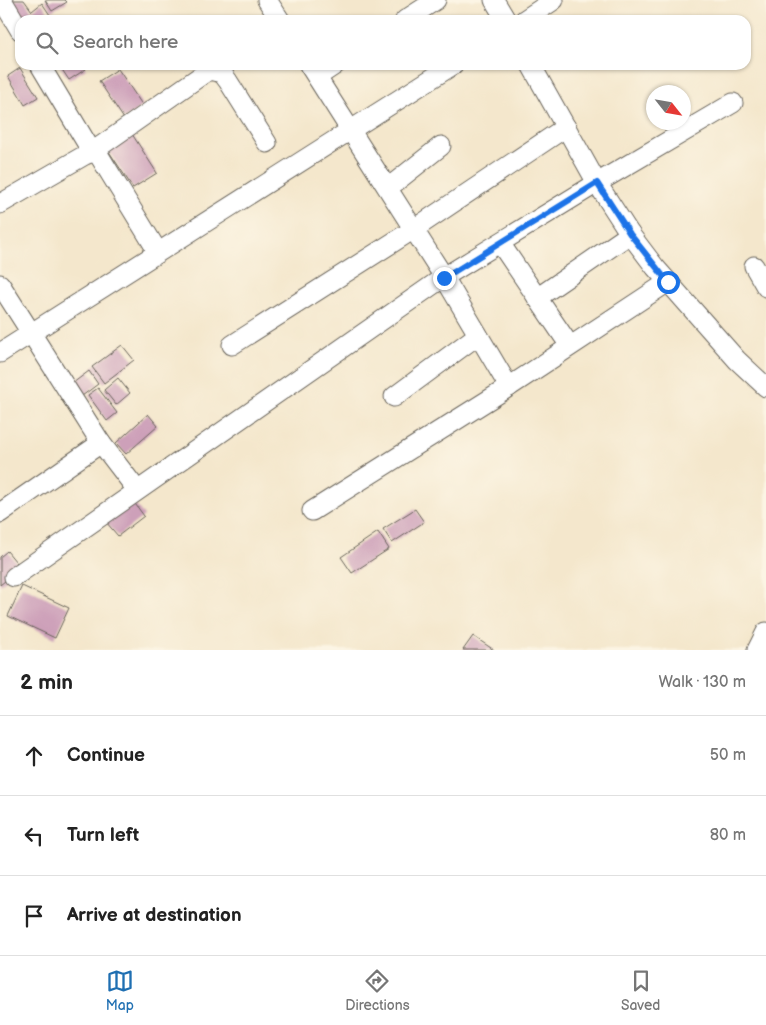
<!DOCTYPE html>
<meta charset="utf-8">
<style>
:root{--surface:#fff;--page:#f6f6f6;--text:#222;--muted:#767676;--line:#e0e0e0;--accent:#1f6fb2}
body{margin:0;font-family:"Balsamiq Sans",sans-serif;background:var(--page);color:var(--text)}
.compass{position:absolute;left:646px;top:85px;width:45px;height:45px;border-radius:50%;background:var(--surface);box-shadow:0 1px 4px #0004;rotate:121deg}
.stop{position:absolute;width:15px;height:15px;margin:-11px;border:4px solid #1a73e8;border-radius:50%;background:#fff}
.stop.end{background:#1a73e8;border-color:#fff;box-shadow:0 1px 5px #0008}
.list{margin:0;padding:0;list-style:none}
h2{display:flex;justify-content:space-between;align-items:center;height:65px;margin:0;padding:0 20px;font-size:21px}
h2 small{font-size:16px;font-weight:400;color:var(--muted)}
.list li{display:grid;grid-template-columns:32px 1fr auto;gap:15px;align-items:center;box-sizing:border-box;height:80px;padding:0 20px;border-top:1px solid var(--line)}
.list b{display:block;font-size:19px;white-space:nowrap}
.list em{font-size:16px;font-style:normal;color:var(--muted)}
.icon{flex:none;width:28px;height:28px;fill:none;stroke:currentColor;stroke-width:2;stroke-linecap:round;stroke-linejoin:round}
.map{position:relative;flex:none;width:766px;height:650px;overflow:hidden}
.search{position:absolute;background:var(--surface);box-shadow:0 1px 4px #0004;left:15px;right:15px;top:15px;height:55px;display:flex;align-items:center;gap:12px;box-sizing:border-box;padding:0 18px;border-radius:15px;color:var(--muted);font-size:19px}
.sheet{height:305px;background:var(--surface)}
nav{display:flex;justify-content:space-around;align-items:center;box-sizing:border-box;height:70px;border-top:1px solid var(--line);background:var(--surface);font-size:14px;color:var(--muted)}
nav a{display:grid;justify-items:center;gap:2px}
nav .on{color:var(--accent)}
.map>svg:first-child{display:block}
.building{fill:#cda0b9}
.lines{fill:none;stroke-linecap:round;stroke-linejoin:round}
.minor-casing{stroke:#68635a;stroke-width:21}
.minor{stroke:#fff;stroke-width:19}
.route{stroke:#1a73e8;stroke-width:6}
</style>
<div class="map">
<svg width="766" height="650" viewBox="0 0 766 650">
<rect width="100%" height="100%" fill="#fcf5e5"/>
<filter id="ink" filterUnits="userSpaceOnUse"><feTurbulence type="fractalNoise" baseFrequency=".02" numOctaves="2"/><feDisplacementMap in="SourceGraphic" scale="10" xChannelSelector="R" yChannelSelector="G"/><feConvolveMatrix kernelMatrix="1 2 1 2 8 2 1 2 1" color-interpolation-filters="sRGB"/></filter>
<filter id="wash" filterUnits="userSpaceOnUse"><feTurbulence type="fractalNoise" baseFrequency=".0096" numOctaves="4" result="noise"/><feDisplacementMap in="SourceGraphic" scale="20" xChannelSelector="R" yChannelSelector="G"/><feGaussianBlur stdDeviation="1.12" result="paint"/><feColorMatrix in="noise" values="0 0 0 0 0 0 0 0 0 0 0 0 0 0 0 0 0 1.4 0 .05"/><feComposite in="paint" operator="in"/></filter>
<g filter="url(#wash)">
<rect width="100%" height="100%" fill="#f4e7cc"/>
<g id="blocks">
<g class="building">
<polygon points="5,0 24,0 32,11 42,3 50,15 43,20 19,20"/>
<polygon points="45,0 65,0 67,2 52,11"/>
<polygon points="59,65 83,65 86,69 69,80"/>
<polygon points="20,68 38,97 25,105 8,76"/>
<polygon points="118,69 143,106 124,119 99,81"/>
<polygon points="132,134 157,173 133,188 108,150"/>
<polygon points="122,345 134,360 104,383 92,367"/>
<polygon points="89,371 98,384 82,396 73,383"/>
<polygon points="118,378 130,393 116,405 104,390"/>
<polygon points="98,388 117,413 107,421 88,395"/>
<polygon points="148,414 158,426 126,454 116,443"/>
<polygon points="133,501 144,516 118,536 106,522"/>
<polygon points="415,509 424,522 392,543 383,529"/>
<polygon points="378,532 389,549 352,573 341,557"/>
<polygon points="7,551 21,568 0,585 0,557"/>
<polygon points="22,586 69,608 55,638 8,616"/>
<polygon points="473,636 494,650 463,650"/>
</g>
</g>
</g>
<g filter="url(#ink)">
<use href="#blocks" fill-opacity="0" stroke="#68635a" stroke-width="1"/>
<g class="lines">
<defs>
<g id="minor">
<polyline points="2,0 20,30"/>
<polyline points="267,0 280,20"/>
<polyline points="494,0 506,20"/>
<polyline points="405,20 436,0"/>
<polyline points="524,20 554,0"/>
<polyline points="40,65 92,152 209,70 222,73 228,81 267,143"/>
<polyline points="309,65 444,277 509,387"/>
<polyline points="531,65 597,183 630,234 655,267 737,360 766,387"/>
<polyline points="317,77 335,65"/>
<polyline points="388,188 441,146"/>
<path d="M0 204 85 155C92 152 95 152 100 157L158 252"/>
<polyline points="500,243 570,346"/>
<polyline points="754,266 766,287"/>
<polyline points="0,284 101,443 137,490"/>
<polyline points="537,298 630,234"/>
<polyline points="232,345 414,229 566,127"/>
<polyline points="0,353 453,65"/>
<polyline points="394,397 478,335"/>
<polyline points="312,511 501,392 668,282"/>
<polyline points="0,513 101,443"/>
<polyline points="14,577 444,277 597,183 733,103"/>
<polyline points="757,650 766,632"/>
</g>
</defs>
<use href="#minor" class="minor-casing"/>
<use href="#minor" class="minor"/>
</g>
</g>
<g class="lines" filter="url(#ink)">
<polyline class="route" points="444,278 597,183 630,234 668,282"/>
</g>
</svg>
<svg class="compass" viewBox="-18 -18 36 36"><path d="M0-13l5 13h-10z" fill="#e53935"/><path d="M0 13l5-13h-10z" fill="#767676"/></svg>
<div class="stop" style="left:668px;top:282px"></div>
<div class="stop end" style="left:444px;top:278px"></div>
<div class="search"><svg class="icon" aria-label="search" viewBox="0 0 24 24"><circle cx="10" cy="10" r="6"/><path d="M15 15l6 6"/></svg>Search here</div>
</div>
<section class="sheet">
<h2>2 min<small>Walk · 130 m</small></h2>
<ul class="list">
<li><svg class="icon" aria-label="ahead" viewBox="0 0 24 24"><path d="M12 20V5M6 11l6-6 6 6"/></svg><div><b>Continue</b></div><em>50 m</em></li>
<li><svg class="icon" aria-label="left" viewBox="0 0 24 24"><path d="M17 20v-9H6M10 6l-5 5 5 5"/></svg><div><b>Turn left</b></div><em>80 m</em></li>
<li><svg class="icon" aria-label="arrive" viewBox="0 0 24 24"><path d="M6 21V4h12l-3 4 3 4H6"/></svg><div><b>Arrive at destination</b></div></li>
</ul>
</section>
<nav>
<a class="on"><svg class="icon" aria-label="map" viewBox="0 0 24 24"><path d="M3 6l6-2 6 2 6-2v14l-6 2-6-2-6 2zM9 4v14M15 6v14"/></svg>Map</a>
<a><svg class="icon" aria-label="directions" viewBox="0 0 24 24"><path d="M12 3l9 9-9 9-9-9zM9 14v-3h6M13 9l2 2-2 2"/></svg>Directions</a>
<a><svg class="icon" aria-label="saved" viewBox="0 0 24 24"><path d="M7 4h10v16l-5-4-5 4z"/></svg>Saved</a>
</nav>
